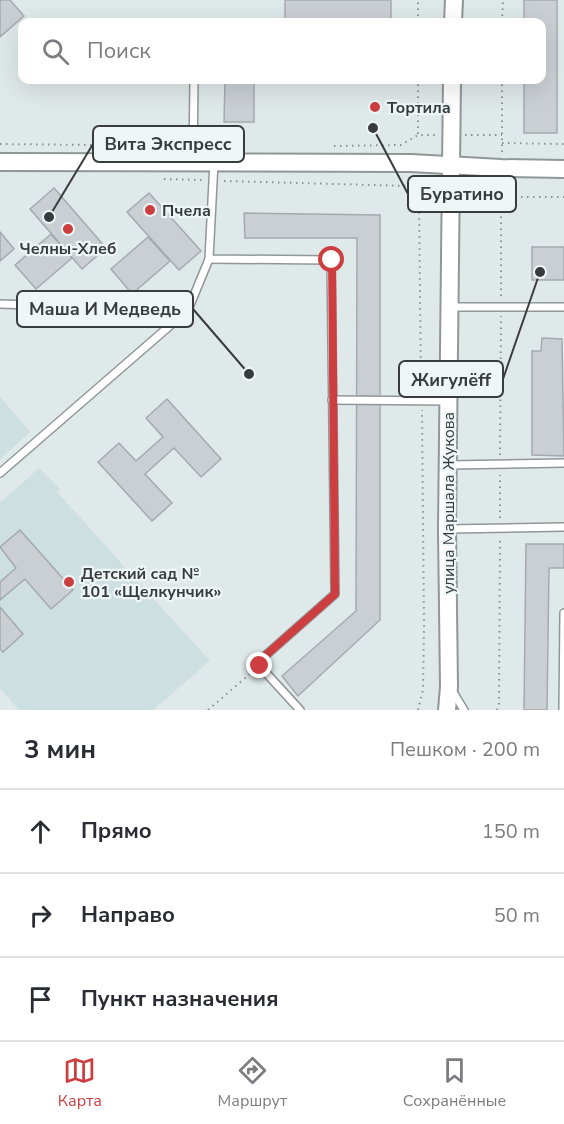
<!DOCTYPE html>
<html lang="ru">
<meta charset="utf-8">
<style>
:root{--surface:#fff;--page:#f2f2f3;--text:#2b2b33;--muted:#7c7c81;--line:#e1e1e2;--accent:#cd3e41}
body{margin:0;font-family:"Nunito Sans",sans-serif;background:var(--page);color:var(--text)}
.stop{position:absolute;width:18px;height:18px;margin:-14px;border:4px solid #cd3e41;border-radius:50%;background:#fff}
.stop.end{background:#cd3e41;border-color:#fff;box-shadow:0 2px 6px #0008}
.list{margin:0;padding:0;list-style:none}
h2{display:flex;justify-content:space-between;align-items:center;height:78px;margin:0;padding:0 24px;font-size:26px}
h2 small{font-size:20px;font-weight:400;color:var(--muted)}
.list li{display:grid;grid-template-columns:39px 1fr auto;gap:18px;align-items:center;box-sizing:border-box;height:84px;padding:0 24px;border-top:2px solid var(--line)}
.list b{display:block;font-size:22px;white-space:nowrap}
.list em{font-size:20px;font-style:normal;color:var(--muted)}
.icon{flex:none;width:33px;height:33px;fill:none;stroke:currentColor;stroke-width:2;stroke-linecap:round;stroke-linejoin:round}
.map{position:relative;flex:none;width:564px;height:710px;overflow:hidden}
.search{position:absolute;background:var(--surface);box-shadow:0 6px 24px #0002;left:18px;right:18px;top:18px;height:66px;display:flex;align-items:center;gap:15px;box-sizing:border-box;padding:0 21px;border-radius:12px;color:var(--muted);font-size:22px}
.sheet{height:330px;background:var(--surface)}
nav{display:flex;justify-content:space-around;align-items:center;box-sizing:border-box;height:84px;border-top:2px solid var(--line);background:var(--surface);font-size:16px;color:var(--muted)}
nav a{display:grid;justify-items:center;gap:3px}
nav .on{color:var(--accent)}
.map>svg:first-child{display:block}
.built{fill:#cedfe2}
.building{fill:#cacfd4;stroke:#a5aaaf;stroke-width:1.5}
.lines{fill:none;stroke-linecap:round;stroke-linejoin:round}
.service-casing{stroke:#8f9798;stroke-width:10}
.tertiary-casing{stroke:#8f9798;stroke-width:20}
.path{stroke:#8a9091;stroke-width:2;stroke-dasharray:1.5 4.5;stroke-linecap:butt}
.service{stroke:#fff;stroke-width:7}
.tertiary{stroke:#fff;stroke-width:16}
.route{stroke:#cd3e41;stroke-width:8}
.poi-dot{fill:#cd3e41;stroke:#eef6f8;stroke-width:2}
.labels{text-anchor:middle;stroke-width:4.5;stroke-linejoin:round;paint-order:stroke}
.poi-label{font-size:16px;font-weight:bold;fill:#393c3d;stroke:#eef6f8;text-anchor:start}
.street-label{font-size:16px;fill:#393c3d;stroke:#eef6f8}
.leader{fill:none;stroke:#393c3d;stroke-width:2}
.callout-dot{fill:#393c3d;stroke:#eef6f8;stroke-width:2}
.callout{fill:#eef6f8;stroke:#393c3d;stroke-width:2}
.callout-label{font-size:18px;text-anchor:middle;font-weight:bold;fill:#393c3d}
</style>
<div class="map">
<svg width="564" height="710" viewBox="0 0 564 710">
<rect width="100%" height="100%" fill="#e0e9ea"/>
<g class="built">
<polygon points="0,397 30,432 0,459"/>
<polygon points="39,468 60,489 57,492 210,661 153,710 19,710 0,688 0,503"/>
</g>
<g class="building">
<polygon points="0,0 10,0 24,16 0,37"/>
<polygon points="285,0 391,0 391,22 285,21"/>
<polygon points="524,0 557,0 557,133 524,133 524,80 542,80 542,22 524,22"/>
<polygon points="225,80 254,80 254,122 224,122"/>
<polygon points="54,188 106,248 82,269 30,209"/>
<polygon points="149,193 201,251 179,270 127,212"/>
<polygon points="244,213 380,215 380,620 298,696 282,676 356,611 357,238 245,238"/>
<polygon points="0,232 14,249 0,261"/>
<polygon points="51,234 72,258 36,289 15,265"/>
<polygon points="148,237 170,261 132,294 111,269"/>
<rect x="532" y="247" width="32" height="33"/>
<polygon points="542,338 562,339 564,456 532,455 532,351 541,351"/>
<polygon points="167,399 221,459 201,477 174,448 145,474 172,503 152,521 98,462 119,443 136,461 163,437 146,418"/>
<polygon points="20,530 73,590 51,609 25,579 0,600 0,582 16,568 0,547"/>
<polygon points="526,544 564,544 564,568 549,568 547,710 524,710"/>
<polygon points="0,607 23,634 3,652 0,649"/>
</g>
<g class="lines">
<defs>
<g id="service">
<polyline points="193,162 194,80"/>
<polyline points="214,162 209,259 331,260 335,594 257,663 300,710"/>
<polyline points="0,304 188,310"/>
<polyline points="450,307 564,307"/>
<polyline points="332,400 449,401"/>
<polyline points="448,465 564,463"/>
<polyline points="0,473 188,310 209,259"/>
<polyline points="447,529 564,527"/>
<polyline points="453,692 464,710"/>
<polyline points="563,710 564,613"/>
</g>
<g id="tertiary">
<polyline points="453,22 454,0"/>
<polyline points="0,162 411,163 501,168 564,169"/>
<polyline points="447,710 449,687 447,529 452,80"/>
</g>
</defs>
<use href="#service" class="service-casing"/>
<use href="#tertiary" class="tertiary-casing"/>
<g class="path">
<polyline points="418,22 418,0"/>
<polyline points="502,22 503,0"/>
<polyline points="418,134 418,80"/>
<polyline points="465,135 502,135"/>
<polyline points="502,143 564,144"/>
<polyline points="0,144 91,145"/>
<polyline points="334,146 401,145 418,135 436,135"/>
<polyline points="502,152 502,80"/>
<polyline points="164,179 203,180"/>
<polyline points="224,181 411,186 419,197 421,390"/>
<polyline points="419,197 434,197"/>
<polyline points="467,197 564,197"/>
<polyline points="501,296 501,184"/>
<polyline points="500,455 501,316"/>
<polyline points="500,518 500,475"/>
<polyline points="208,710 251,673"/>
<polyline points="418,710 423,690 424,627 422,410"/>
<polyline points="497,710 499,705 500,538"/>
</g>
<use href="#service" class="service"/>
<use href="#tertiary" class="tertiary"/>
</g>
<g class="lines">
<polyline class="route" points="260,666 257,663 335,594 332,260"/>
</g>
<g class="poi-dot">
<circle cx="375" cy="107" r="6"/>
<circle cx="150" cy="210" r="6"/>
<circle cx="68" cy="229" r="6"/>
<circle cx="69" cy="582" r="6"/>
</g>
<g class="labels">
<g class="poi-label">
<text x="387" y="113">Тортила</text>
<text x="162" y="216">Пчела</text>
<text x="68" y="254" text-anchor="middle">Челны-Хлеб</text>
<text x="81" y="579">Детский сад №<tspan x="81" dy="18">101 «Щелкунчик»</tspan></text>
</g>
<g class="street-label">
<text transform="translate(448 503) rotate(-90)" y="6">улица Маршала Жукова</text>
</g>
</g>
<path class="leader" d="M49 217L93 144M373 128L408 194M249 374L193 309M540 272L503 379"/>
<g class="callout-dot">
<circle cx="49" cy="217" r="6"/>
<circle cx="373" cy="128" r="6"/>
<circle cx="249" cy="374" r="6"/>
<circle cx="540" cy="272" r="6"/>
</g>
<g class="callout">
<rect x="93" y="126" width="151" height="36" rx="6"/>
<rect x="408" y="176" width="108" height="36" rx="6"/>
<rect x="17" y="291" width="176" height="36" rx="6"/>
<rect x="399" y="361" width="104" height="36" rx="6"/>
</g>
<g class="callout-label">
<text x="168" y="150">Вита Экспресс</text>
<text x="462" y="200">Буратино</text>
<text x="105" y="315">Маша И Медведь</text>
<text x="451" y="386">Жигулёff</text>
</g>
</svg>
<div class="stop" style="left:332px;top:260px"></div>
<div class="stop end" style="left:260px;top:666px"></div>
<div class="search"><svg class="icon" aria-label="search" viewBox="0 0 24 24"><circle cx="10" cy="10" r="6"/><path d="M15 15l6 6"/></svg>Поиск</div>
</div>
<section class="sheet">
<h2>3 мин<small>Пешком · 200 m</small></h2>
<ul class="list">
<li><svg class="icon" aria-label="ahead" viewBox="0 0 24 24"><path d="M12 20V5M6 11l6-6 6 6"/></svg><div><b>Прямо</b></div><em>150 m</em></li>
<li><svg class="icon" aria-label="right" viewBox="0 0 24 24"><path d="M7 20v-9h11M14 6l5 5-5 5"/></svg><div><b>Направо</b></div><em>50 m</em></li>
<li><svg class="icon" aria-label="arrive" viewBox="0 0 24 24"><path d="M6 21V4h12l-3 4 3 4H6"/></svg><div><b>Пункт назначения</b></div></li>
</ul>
</section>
<nav>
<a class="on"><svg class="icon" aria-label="map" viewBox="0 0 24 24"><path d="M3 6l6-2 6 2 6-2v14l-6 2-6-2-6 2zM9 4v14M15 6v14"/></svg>Карта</a>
<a><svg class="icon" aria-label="directions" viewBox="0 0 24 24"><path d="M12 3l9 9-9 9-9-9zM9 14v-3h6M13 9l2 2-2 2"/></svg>Маршрут</a>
<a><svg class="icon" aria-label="saved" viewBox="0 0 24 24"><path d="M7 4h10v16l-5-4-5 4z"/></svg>Сохранённые</a>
</nav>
